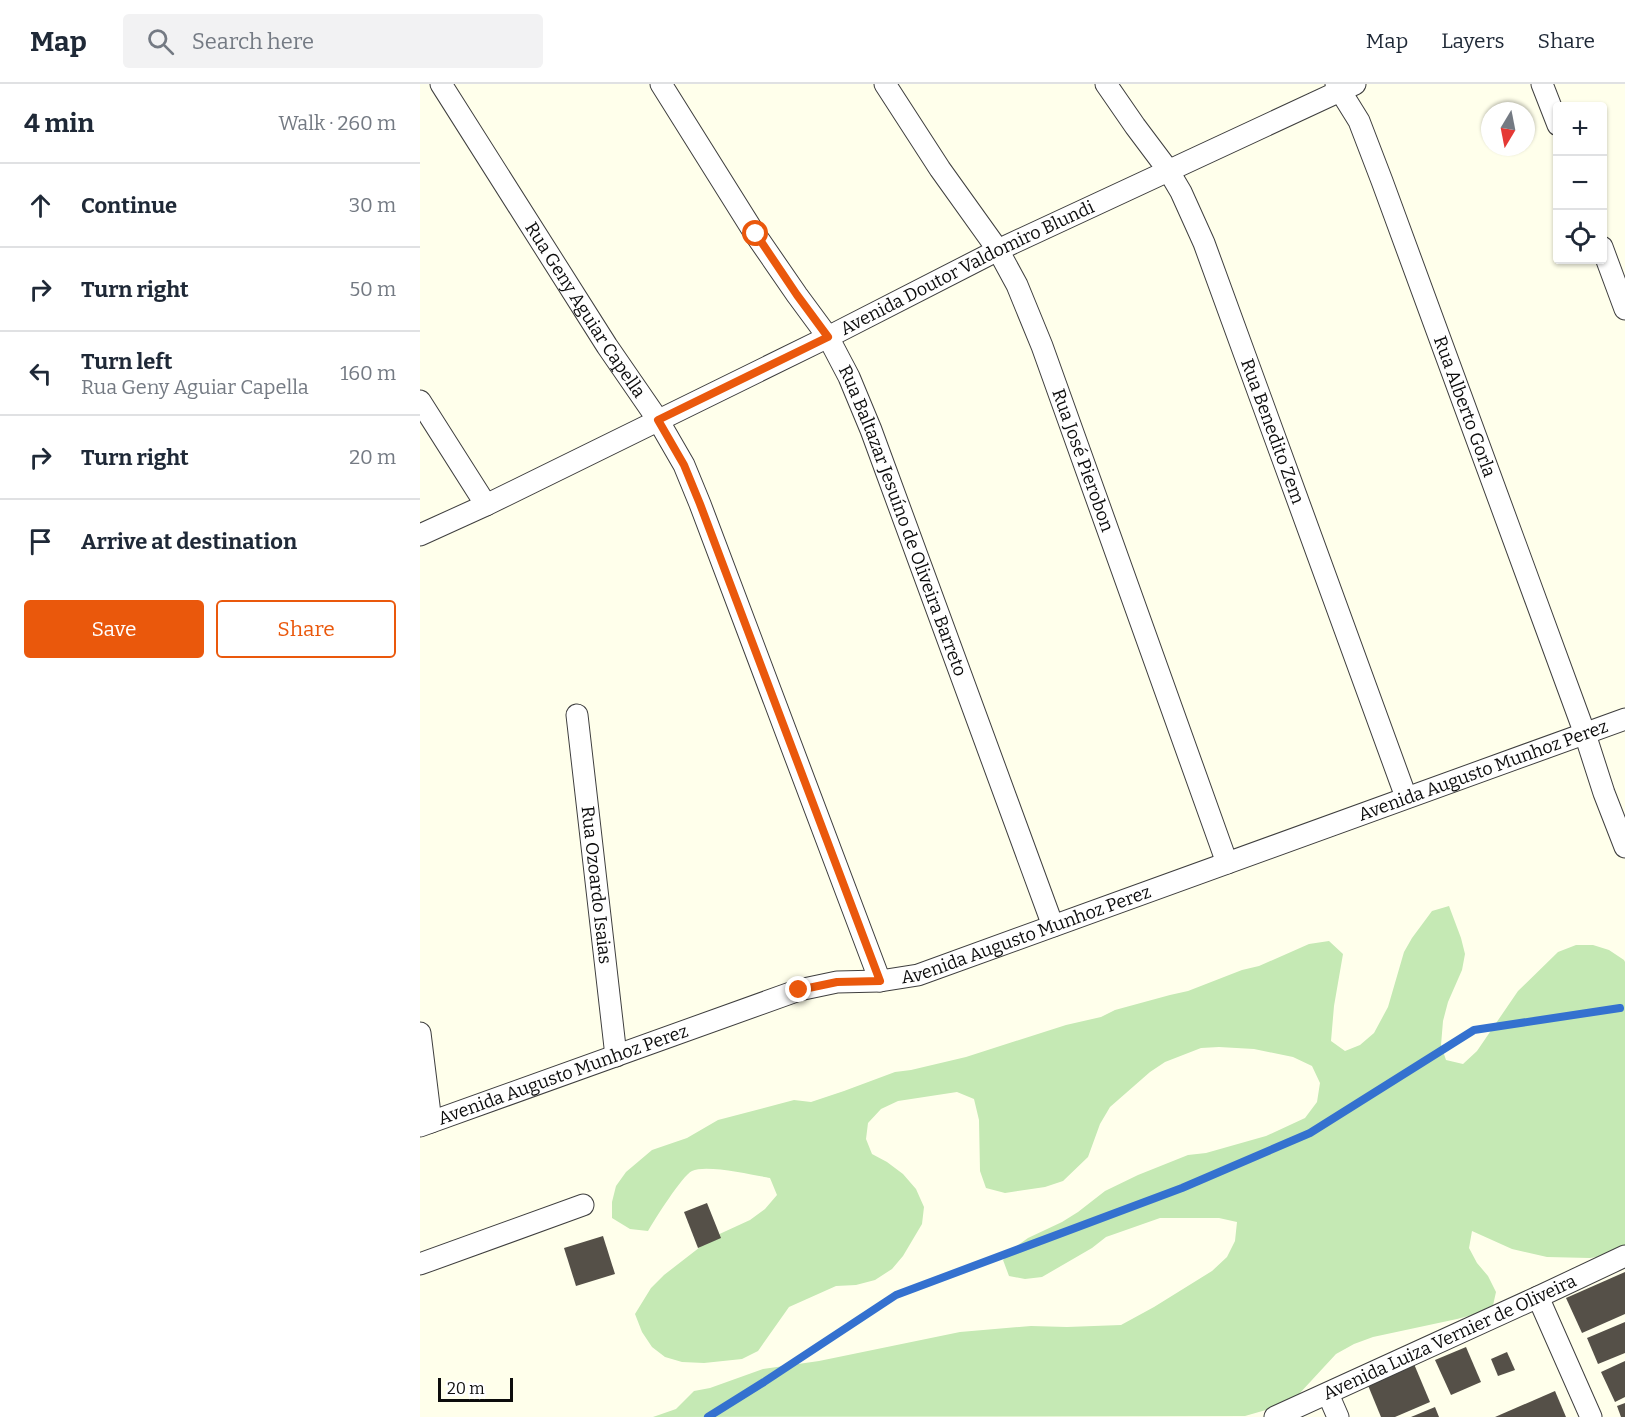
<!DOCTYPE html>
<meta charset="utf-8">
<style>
:root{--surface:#fff;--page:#f2f2f3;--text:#1f2937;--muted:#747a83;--line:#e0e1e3;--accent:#ea580c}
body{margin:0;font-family:Bitter,serif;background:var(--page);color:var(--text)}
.controls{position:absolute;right:18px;top:18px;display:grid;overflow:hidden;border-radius:6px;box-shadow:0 2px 4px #0004}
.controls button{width:54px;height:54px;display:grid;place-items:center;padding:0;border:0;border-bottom:2px solid var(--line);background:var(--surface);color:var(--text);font:30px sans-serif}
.compass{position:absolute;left:1061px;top:18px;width:54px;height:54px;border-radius:50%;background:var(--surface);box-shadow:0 2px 4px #0004;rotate:190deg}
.scale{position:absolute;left:18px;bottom:15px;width:75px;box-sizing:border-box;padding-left:6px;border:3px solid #0c0c0c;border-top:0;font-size:16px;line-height:21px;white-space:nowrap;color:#0c0c0c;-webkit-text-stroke:4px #fff;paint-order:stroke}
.stop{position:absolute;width:18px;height:18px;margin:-14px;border:4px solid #ea580c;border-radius:50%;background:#fff}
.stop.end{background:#ea580c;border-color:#fff;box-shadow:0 2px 6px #0008}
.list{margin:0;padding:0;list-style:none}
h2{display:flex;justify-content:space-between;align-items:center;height:78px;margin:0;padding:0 24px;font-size:26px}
h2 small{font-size:20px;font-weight:400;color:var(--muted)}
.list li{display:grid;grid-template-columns:39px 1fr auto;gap:18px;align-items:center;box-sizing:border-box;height:84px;padding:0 24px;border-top:2px solid var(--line)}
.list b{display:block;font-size:22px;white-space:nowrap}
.list p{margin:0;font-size:20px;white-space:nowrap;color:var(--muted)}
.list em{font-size:20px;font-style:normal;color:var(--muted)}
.actions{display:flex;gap:12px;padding:18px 24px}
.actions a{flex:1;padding:14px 0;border:2px solid var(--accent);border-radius:6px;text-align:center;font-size:21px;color:var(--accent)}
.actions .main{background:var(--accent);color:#fff}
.icon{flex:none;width:33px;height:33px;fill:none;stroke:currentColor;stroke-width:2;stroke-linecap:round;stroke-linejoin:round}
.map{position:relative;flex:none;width:1205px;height:1333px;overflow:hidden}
header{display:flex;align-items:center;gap:36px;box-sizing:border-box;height:84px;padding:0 30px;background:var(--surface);border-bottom:2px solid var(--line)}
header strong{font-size:28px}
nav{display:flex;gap:33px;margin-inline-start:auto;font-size:21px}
.search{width:420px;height:54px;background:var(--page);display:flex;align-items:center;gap:15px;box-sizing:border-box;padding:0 21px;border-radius:6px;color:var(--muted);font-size:22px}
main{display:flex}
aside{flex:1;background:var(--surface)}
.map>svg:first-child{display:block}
.green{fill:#c5e9b4}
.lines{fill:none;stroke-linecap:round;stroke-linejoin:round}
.stream{stroke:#3471cf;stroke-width:8}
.building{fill:#555048}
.street-casing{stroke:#3f3f3f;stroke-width:23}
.street{stroke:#fff;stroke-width:21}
.route{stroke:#ea580c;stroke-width:8}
.labels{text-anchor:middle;stroke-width:6;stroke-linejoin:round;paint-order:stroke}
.street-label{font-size:18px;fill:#0c0c0c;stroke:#fff}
</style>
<header>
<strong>Map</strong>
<div class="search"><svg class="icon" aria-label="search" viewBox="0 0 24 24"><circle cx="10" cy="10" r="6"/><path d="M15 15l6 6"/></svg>Search here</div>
<nav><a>Map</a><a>Layers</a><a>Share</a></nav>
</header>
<main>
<aside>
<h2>4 min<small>Walk · 260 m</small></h2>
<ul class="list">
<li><svg class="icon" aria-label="ahead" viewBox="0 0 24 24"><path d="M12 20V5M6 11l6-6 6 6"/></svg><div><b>Continue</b></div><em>30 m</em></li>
<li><svg class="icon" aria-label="right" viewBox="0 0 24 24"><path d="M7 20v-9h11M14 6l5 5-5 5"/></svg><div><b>Turn right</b></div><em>50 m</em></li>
<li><svg class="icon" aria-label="left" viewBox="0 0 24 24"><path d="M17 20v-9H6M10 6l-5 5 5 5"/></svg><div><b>Turn left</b><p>Rua Geny Aguiar Capella</p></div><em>160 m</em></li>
<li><svg class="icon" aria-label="right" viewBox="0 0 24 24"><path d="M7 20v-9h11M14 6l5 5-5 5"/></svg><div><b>Turn right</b></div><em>20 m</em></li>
<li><svg class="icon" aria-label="arrive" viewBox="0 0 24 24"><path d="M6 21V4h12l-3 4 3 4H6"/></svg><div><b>Arrive at destination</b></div></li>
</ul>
<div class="actions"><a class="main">Save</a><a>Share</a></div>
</aside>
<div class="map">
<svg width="1205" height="1333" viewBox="0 0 1205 1333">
<rect width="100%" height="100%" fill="#ffffeb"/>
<path class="green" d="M1029 822 1041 854 1045 870 1042 886 1028 918 1023 937 1021 961 1026 976 1043 980 1057 967 1098 907 1138 868 1156 861H1173L1189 866 1204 876 1205 878V1164L1189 1171 1170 1174 1127 1173 1092 1165 1052 1147 1049 1164 1057 1179 1068 1192 1076 1208 1072 1226 1037 1235 953 1253 934 1260 916 1270 879 1310 863 1321 825 1332 233 1333 256 1325 274 1307 290 1304 343 1285 399 1277 540 1248 611 1242 647 1243 701 1241 734 1223 792 1187 807 1173 815 1157 817 1138 799 1134H740L686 1153 672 1164 622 1193 605 1195 589 1192 583 1176 594 1164 608 1154 642 1138 658 1128 685 1107 718 1091 768 1071 786 1069 846 1052 885 1034 897 1018 900 999 892 982 873 973 834 965 799 963 781 964 745 978 730 988 690 1023 680 1040 668 1073 643 1097 625 1103 585 1109 566 1104 560 1087 559 1036 554 1015 537 1008 478 1017 461 1025 448 1039 446 1055 452 1070 467 1078 483 1090 496 1105 504 1123 502 1140 483 1172 472 1185 455 1196 436 1201 416 1202 369 1223 338 1267 322 1275 284 1279 262 1278 245 1273 232 1263 222 1248 215 1230 231 1204 244 1191 293 1153 330 1136 345 1125 357 1111 350 1094C333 1091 286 1080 272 1087 262 1092 235 1135 228 1147L210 1145 192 1134V1118L196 1102 206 1088 232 1066 267 1054 298 1036 374 1016 391 1018 424 1007 475 988 491 986 546 973 646 941 681 933 695 926 750 911 768 907 822 886 839 882 889 860 909 857 923 870 914 922 911 957 925 967 940 961 954 949 968 923 984 868 992 854 1012 827Z"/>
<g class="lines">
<polyline class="stream" points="288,1333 344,1298 476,1211 762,1104 890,1049 1054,946 1200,924"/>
</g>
<g class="building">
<polygon points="287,1119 301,1154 278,1164 264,1128"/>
<polygon points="183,1152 195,1190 156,1202 144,1164"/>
<polygon points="1205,1188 1205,1230 1162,1249 1146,1214"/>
<polygon points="1205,1238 1205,1269 1178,1280 1167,1254"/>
<polygon points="1046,1263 1061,1298 1031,1311 1015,1276"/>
<polygon points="1087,1268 1095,1286 1078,1292 1071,1275"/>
<polygon points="1205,1277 1205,1313 1195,1318 1181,1288"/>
<polygon points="994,1280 1010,1318 975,1333 961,1333 947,1299"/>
<polygon points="1135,1307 1146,1333 1075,1333"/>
<polygon points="1205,1319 1205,1333 1201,1333 1197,1322"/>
<polygon points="1015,1323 1019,1333 991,1333"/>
</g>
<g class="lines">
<defs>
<g id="street">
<path id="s1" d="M21 0 187 262 238 336 264 381 280 420 460 897"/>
<path id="s2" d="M241 0 335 150 377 211 408 253 429 293 451 346 633 842"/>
<path id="s3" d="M465 0 520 85 578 166 597 201 622 262 807 779"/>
<path id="s4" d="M686 0 715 42 748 86 761 108 784 159 986 713"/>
<path id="s5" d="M916 0 939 37 962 97 1165 650 1184 709 1205 763"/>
<polyline points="1122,0 1138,41"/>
<polyline points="1182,163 1205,225"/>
<polyline points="0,317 66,421"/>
<path id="s6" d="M0 451 66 421 408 253 578 166 935 0"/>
<path id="s7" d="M157 631 196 972"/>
<polyline points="0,949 11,1038"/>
<path id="s8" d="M0 1042 379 906 417 898 460 897 498 891 1205 635"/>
<polyline points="0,1180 163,1121"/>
<polyline points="1118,1213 1171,1333"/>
<polyline points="908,1310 918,1333"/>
<path id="s9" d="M855 1333 1118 1213 1205 1172"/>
</g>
</defs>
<use href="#street" class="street-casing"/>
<use href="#street" class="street"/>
</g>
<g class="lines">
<polyline class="route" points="336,150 377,211 408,253 238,336 264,381 280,420 460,897 417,898 379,906"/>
</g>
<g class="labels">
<g class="street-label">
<text dy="6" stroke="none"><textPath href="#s6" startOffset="609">Avenida Doutor Valdomiro Blundi</textPath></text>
<text dy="6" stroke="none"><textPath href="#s1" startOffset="268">Rua Geny Aguiar Capella</textPath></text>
<text dy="6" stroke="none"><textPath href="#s5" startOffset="348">Rua Alberto Gorla</textPath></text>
<text dy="6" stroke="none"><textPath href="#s4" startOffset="388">Rua Benedito Zem</textPath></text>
<text dy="6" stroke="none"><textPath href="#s3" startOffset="428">Rua José Pierobon</textPath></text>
<text dy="6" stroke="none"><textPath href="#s2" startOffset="502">Rua Baltazar Jesuíno de Oliveira Barreto</textPath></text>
<text dy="6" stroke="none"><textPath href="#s8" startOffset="1124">Avenida Augusto Munhoz Perez</textPath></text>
<text dy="6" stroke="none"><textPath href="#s7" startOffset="171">Rua Ozoardo Isaias</textPath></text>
<text dy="6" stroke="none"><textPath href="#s8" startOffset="638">Avenida Augusto Munhoz Perez</textPath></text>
<text dy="6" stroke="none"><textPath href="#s8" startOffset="152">Avenida Augusto Munhoz Perez</textPath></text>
<text dy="6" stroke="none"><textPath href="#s9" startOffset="192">Avenida Luiza Vernier de Oliveira</textPath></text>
</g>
</g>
</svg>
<div class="controls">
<button>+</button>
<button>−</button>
<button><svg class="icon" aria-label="locate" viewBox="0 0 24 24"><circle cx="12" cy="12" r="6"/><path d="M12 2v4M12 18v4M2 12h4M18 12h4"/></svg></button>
</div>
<svg class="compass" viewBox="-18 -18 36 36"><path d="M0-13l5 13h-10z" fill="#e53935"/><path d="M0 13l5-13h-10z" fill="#747a83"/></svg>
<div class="scale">20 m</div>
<div class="stop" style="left:336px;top:150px"></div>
<div class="stop end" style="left:379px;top:906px"></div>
</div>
</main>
